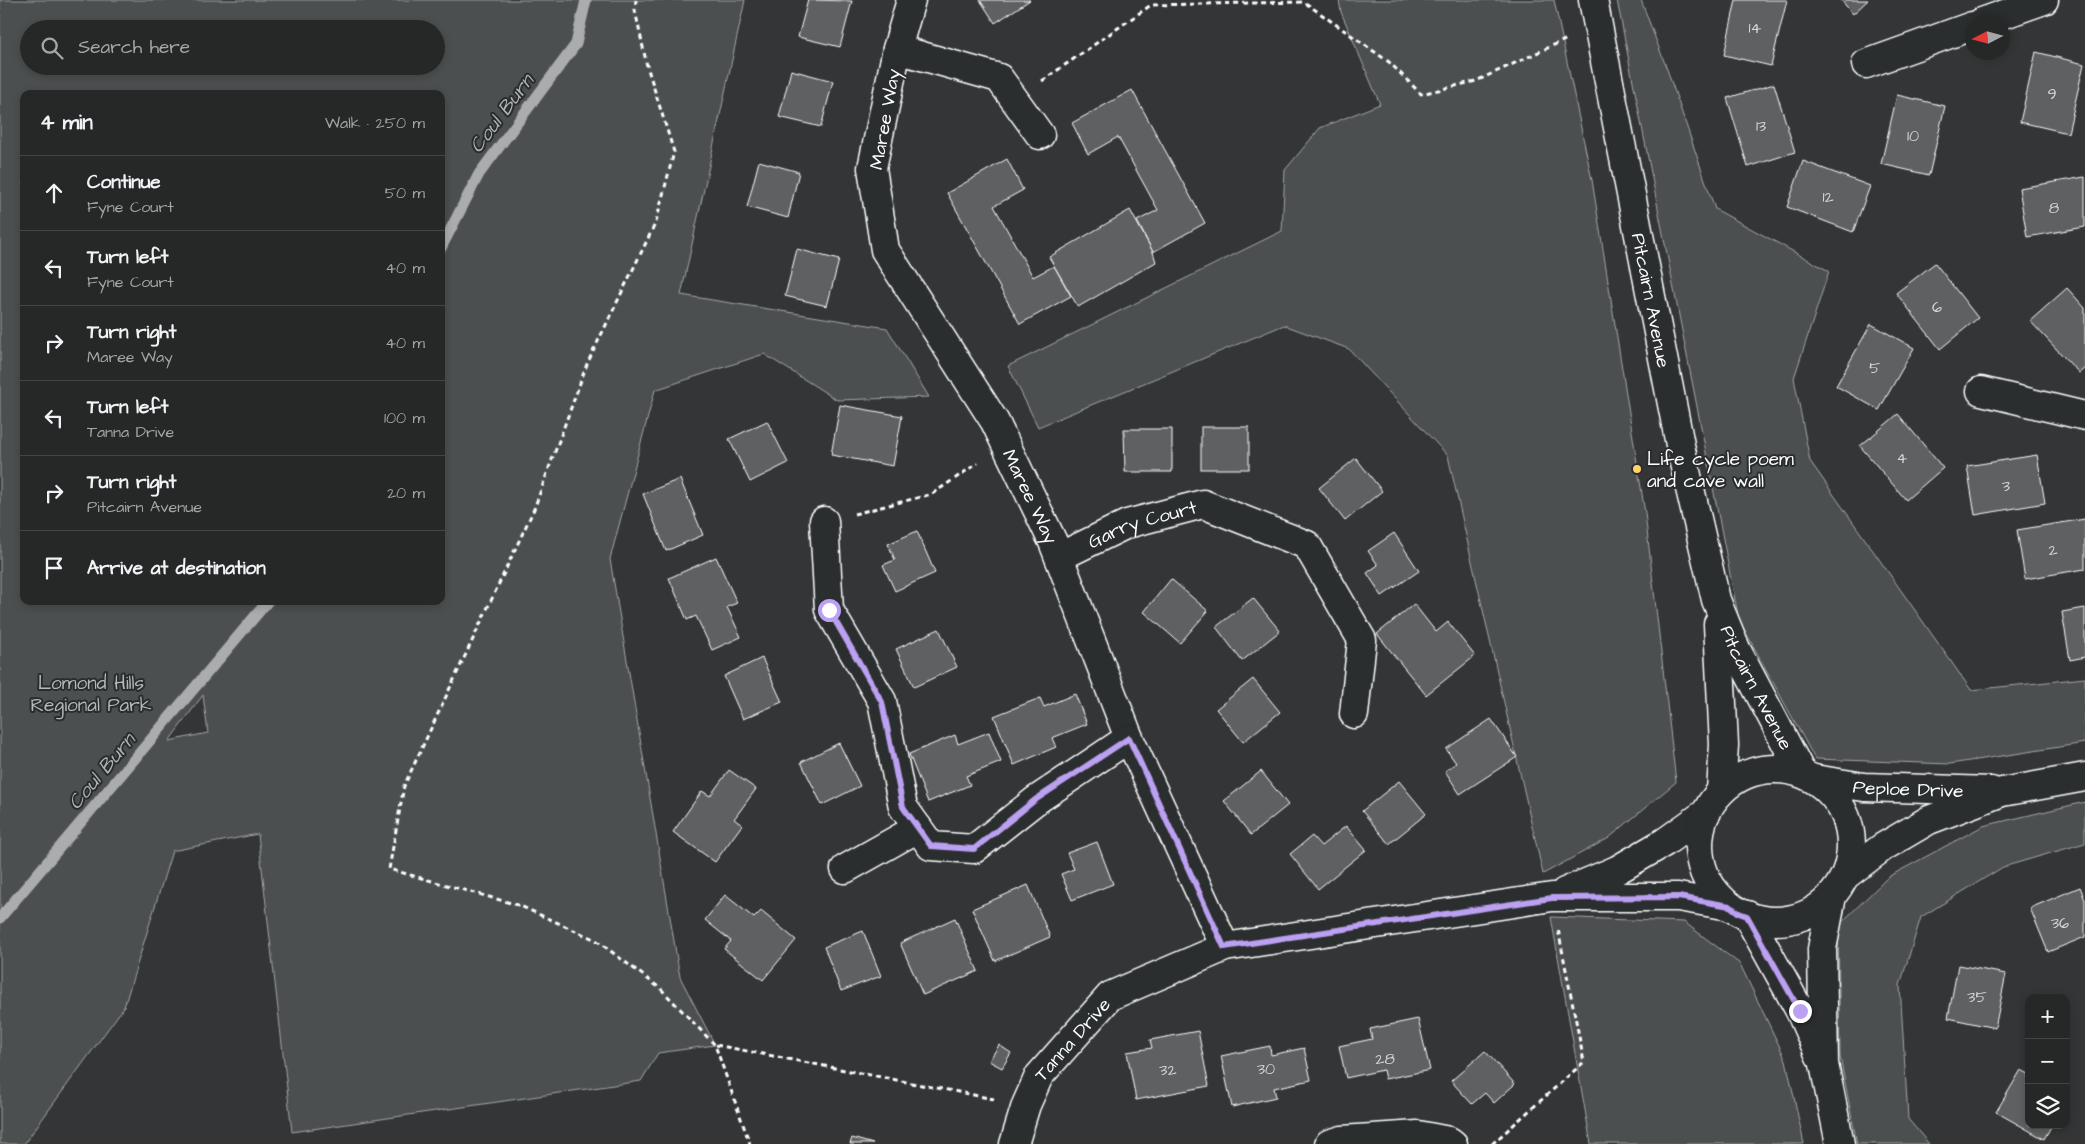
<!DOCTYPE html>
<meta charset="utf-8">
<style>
:root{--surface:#262828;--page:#2e3030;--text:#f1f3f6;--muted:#a4a6a8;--line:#424445}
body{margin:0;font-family:"Architects Daughter",sans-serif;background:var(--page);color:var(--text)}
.controls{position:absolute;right:15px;bottom:15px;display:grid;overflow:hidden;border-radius:10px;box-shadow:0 2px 8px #0003}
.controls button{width:45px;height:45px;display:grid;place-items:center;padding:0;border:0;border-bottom:1px solid var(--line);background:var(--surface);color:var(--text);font:25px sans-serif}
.compass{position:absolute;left:1965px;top:15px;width:45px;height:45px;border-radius:50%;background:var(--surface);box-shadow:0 2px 8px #0003;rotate:264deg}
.stop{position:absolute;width:15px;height:15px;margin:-11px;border:4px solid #bca0f2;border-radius:50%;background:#fff}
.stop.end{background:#bca0f2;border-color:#fff;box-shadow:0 1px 5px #0008}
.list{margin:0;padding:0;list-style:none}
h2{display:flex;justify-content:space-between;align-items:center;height:65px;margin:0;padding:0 20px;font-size:21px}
h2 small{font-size:16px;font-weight:400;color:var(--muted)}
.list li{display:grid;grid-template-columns:32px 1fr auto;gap:15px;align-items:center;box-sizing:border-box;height:75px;padding:0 20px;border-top:1px solid var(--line)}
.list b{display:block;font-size:19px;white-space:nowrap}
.list p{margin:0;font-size:16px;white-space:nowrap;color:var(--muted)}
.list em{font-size:16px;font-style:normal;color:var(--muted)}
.icon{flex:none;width:28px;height:28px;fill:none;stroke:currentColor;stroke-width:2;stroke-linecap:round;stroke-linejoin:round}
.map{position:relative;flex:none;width:2085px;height:1144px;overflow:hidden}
.search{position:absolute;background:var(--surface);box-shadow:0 2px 8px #0003;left:20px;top:20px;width:425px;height:55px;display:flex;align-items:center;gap:12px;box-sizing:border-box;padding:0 18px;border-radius:28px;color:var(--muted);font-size:19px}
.panel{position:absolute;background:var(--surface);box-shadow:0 2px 8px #0003;left:20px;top:90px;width:425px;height:515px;border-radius:10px}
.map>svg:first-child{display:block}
.green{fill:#4c4f50;stroke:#a6a7a8;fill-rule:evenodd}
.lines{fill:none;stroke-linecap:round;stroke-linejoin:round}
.stream{stroke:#abacad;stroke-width:11}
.building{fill:#5f6162;stroke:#fff}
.minor-casing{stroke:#fff;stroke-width:31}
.tertiary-casing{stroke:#fff;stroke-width:31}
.path{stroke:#fff;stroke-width:3;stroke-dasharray:5 4;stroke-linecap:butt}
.minor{stroke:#2a2d2e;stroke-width:28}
.tertiary{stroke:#2a2d2e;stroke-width:28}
.route{stroke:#bca0f2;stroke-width:6}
.poi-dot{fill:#ffd166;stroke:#2a2d2e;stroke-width:2}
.labels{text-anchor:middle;stroke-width:4;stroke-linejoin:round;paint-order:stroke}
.number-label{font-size:16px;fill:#d7d8d8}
.street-label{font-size:19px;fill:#fff;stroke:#2a2d2e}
.poi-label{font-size:19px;fill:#fff;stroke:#2a2d2e;text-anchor:start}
.park-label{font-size:19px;fill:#b7b9b9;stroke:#2a2d2e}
.water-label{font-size:20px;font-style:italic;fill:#b2b3b4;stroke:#2a2d2e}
</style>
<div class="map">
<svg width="2085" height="1144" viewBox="0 0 2085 1144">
<rect width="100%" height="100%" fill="#333536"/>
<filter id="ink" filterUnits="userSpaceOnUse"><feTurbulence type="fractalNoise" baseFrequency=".02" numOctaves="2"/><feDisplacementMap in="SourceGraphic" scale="10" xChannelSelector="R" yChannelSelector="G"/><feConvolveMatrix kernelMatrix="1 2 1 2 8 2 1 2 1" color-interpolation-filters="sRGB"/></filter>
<g filter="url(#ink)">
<g class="green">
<path d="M0 0H745L681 295 887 328 929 397 837 400 764 354 655 390 610 559 680 977 715 1045 658 1053 641 1081 292 1132 258 834 172 851 124 1007 24 1144H0ZM29 29H436V66H29ZM24 94H441V601H24ZM203 695 208 733 169 741Z"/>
<polygon points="1339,0 1554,0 1592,180 1645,513 1676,782 1609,838 1543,874 1448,456 1349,349 1284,325 1038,427 1008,366 1282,231 1285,170 1320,128 1380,104 1341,12"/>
<polygon points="1617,0 1641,0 1668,72 1715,209 1829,271 1794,378 1810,461 1971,690 2085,678 2085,743 1950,764 1815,759 1739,620"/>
<polygon points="2085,802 2085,843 2003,867 1921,917 1900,985 1908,1119 1929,1144 1857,1144 1840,1057 1838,926 1888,877 1983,826"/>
<polygon points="1551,917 1684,922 1740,964 1786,1060 1804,1144 1591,1144"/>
</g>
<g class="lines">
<g class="stream">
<polyline points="441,248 479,174 576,44 586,0"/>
<polyline points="0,918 268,601"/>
</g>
</g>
<g class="building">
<polygon points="808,0 852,1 840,47 798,37"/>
<polygon points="980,0 1030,0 995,23"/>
<polygon points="1736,0 1787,0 1771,66 1724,55"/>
<polygon points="1841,0 1868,0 1853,14"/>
<polygon points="2036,52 2084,64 2068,133 2020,122"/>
<polygon points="791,70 833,81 821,127 779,117"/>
<polygon points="1774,84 1795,152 1748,167 1727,98"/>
<polygon points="1132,90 1205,223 1153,252 1137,221 1158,210 1118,137 1088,154 1072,123"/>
<polygon points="1897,95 1945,106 1929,175 1881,164"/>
<polygon points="1007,159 1023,190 994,206 1033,277 1054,266 1071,296 1020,324 947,193"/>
<polygon points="759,161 799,172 788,218 747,207"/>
<polygon points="1803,161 1870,186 1853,232 1787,207"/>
<polygon points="2085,177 2085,227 2027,237 2019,188"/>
<polygon points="1130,210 1153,252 1156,262 1078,307 1049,257"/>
<polygon points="797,249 839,260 827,306 785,296"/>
<polygon points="1935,263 1978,318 1940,349 1896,293"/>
<polygon points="2067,288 2085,308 2085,368 2079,373 2030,321"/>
<polygon points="1871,324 1914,348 1879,410 1836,386"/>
<polygon points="840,405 902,416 893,466 831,455"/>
<polygon points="1898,414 1943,468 1906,500 1860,446"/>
<polygon points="767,421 788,463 750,482 729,439"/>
<rect x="1201" y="427" width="48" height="42"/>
<polygon points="1124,429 1172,429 1172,472 1125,472"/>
<polygon points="2037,455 2045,503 1975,515 1967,466"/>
<polygon points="1356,458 1382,491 1345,521 1319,488"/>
<polygon points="680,479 703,535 666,551 643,494"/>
<polygon points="2085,519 2085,569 2025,579 2017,530"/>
<polygon points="917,531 935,573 895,591 883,565 895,560 888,544"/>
<polygon points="1394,533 1419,571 1382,596 1367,573 1378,565 1368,551"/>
<polygon points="716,557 737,603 727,607 741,637 712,650 696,616 687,620 669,578"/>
<polygon points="1171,579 1208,611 1180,643 1144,612"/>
<polygon points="1253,598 1280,631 1242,661 1216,627"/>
<polygon points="1414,604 1436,632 1448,622 1475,656 1426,695 1377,634"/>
<polygon points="2085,608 2085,657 2070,660 2062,612"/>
<polygon points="939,629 957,667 914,687 896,649"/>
<polygon points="762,658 782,702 743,719 724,676"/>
<polygon points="1253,679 1280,712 1243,742 1216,709"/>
<polygon points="1075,694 1087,724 1052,738 1056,747 1014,765 994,716 1040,698 1044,707"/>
<polygon points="1491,719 1517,757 1460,794 1445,771 1456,763 1446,749"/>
<polygon points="989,732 1001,762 966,776 970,785 928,802 909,754 955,735 958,744"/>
<polygon points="839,743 860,786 822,805 801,762"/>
<polygon points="729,770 756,789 734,819 742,825 715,862 673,832 702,791 710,796"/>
<polygon points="1261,771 1288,805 1251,835 1224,801"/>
<polygon points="1399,781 1426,814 1389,844 1362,811"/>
<polygon points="1346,826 1366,850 1318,889 1290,854 1312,836 1321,846"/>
<polygon points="1097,842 1113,884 1072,900 1061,874 1074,869 1067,853"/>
<polygon points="1028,885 1050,937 995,961 972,909"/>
<polygon points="2080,887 2085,899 2085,937 2048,952 2030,908"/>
<polygon points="725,895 754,918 761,911 796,940 763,980 724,949 731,941 705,920"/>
<polygon points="955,918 978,971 923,995 900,943"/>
<polygon points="863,931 881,976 841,991 824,947"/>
<polygon points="1958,965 2006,974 1995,1028 1948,1018"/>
<polygon points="1418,1019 1430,1070 1385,1079 1383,1070 1346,1078 1339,1046 1372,1039 1370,1029"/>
<polygon points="1198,1031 1209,1086 1136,1100 1127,1052 1152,1048 1150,1040"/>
<polygon points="999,1045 1011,1053 1002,1068 989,1061"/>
<polygon points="1270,1046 1271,1055 1304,1048 1311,1080 1274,1088 1276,1097 1232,1107 1221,1056"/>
<polygon points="1485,1051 1515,1084 1494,1103 1485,1093 1472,1104 1451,1081"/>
<polygon points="2021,1070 2029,1074 2029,1125 2052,1125 2044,1139 1996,1112"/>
<polygon points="852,1138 873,1144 850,1144"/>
</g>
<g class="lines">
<defs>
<g id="minor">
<path id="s1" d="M911 0 897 49 872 168 885 250 995 422 1053 542 1129 738 1225 947"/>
<polyline points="1982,22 2044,0"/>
<polyline points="897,49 999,78 1040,135"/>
<polyline points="1866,64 1972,26"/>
<polyline points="1981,391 2085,416"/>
<polyline points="824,521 829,610 882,701 903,807 931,846 974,849 1035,801 1129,738"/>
<path id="s2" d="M1059 557 1127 524 1203 504 1307 545 1362 640 1354 714"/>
<path id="s3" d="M1814 779 1864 787 1991 791"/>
<polyline points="845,869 918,828"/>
<polyline points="1846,875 1883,847 1929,820 2002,792 2085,777"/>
<polyline points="1565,892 1617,870 1665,842 1707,812"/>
<path id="s4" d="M1014 1144 1026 1105 1039 1076 1110 996 1225 947 1552 897H1678L1730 906"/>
<polyline points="1329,1144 1342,1140 1418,1135 1449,1141 1453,1144"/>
</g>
<g id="tertiary">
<path id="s5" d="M1593 0 1681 450 1716 600 1736 649 1801 772"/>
<polyline points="1718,624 1724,745 1721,791"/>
<circle cx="1775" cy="845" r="76"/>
<polyline points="1832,896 1822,949 1824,1064 1840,1144"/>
<polyline points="1747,915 1800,1011 1820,1056"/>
</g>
</defs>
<use href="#minor" class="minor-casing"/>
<use href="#tertiary" class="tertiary-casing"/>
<g class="path">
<polyline points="636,0 635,10 647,66 674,152 656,222 587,364 534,509 404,786 389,869 518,905 596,940 661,989 715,1045 750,1144"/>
<polyline points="1042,81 1151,5 1304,2 1389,62 1421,94 1476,81 1567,39"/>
<polyline points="854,514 932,494 978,463"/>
<polyline points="716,1045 994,1099"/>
<polyline points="1492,1144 1584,1062 1558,929"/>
</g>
<use href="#minor" class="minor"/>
<use href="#tertiary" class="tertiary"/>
</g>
</g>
<g class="lines" filter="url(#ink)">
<polyline class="route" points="829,610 882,702 903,807 931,846 974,849 1035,800 1129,738 1224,947 1552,898 1678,897 1730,906 1739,913 1747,916 1800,1011"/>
</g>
<circle class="poi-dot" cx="1637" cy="469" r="5"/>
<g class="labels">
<g class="number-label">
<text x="1755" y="33">14</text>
<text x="2052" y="99">9</text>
<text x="1761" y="131">13</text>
<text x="1913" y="141">10</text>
<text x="1828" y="202">12</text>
<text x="2054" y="213">8</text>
<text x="1937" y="312">6</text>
<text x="1875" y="373">5</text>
<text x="1902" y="463">4</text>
<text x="2006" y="491">3</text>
<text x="2053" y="555">2</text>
<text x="2060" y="928">36</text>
<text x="1977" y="1002">35</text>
<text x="1385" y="1064">28</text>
<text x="1266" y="1074">30</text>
<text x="1168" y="1075">32</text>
</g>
<g class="street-label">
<text transform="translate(884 119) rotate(-80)" y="7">Maree Way</text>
<text dy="7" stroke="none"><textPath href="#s5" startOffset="306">Pitcairn Avenue</textPath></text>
<text dy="7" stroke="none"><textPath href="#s1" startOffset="542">Maree Way</textPath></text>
<text dy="7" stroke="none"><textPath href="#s2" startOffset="90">Garry Court</textPath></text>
<text dy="7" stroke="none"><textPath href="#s5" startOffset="709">Pitcairn Avenue</textPath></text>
<text dy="7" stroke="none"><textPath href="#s3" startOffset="95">Peploe Drive</textPath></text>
<text dy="7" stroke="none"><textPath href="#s4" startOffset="122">Tanna Drive</textPath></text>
</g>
<g class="poi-label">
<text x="1647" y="465">Life cycle poem<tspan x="1647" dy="22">and cave wall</tspan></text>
</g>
<g class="park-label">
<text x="91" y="689">Lomond Hills<tspan x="91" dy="22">Regional Park</tspan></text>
</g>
<g class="water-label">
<text transform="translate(501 113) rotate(-53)" y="7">Coul Burn</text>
<text transform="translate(101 771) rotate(-50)" y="7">Coul Burn</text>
</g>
</g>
</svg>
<div class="controls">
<button>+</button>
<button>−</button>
<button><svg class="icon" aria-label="layers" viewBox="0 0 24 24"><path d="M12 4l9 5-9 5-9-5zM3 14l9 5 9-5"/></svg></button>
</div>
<svg class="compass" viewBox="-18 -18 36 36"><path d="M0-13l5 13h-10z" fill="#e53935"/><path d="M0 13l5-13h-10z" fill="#a4a6a8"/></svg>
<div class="stop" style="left:829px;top:610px"></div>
<div class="stop end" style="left:1800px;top:1011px"></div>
<div class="search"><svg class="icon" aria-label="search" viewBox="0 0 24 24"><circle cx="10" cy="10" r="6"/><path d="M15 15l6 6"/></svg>Search here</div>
<section class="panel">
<h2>4 min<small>Walk · 250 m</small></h2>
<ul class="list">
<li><svg class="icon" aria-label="ahead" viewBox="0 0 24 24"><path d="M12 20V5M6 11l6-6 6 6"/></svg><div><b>Continue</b><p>Fyne Court</p></div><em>50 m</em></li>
<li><svg class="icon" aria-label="left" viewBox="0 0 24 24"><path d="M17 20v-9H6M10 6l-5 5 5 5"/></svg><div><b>Turn left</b><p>Fyne Court</p></div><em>40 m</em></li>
<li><svg class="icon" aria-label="right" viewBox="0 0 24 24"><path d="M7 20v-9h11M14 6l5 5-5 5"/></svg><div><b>Turn right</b><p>Maree Way</p></div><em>40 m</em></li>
<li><svg class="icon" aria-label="left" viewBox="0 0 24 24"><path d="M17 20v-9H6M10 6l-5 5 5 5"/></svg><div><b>Turn left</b><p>Tanna Drive</p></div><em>100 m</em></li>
<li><svg class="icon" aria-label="right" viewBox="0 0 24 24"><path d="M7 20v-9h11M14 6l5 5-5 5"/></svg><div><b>Turn right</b><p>Pitcairn Avenue</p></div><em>20 m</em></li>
<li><svg class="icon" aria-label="arrive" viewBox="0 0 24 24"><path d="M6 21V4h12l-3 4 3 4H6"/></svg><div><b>Arrive at destination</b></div></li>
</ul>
</section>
</div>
